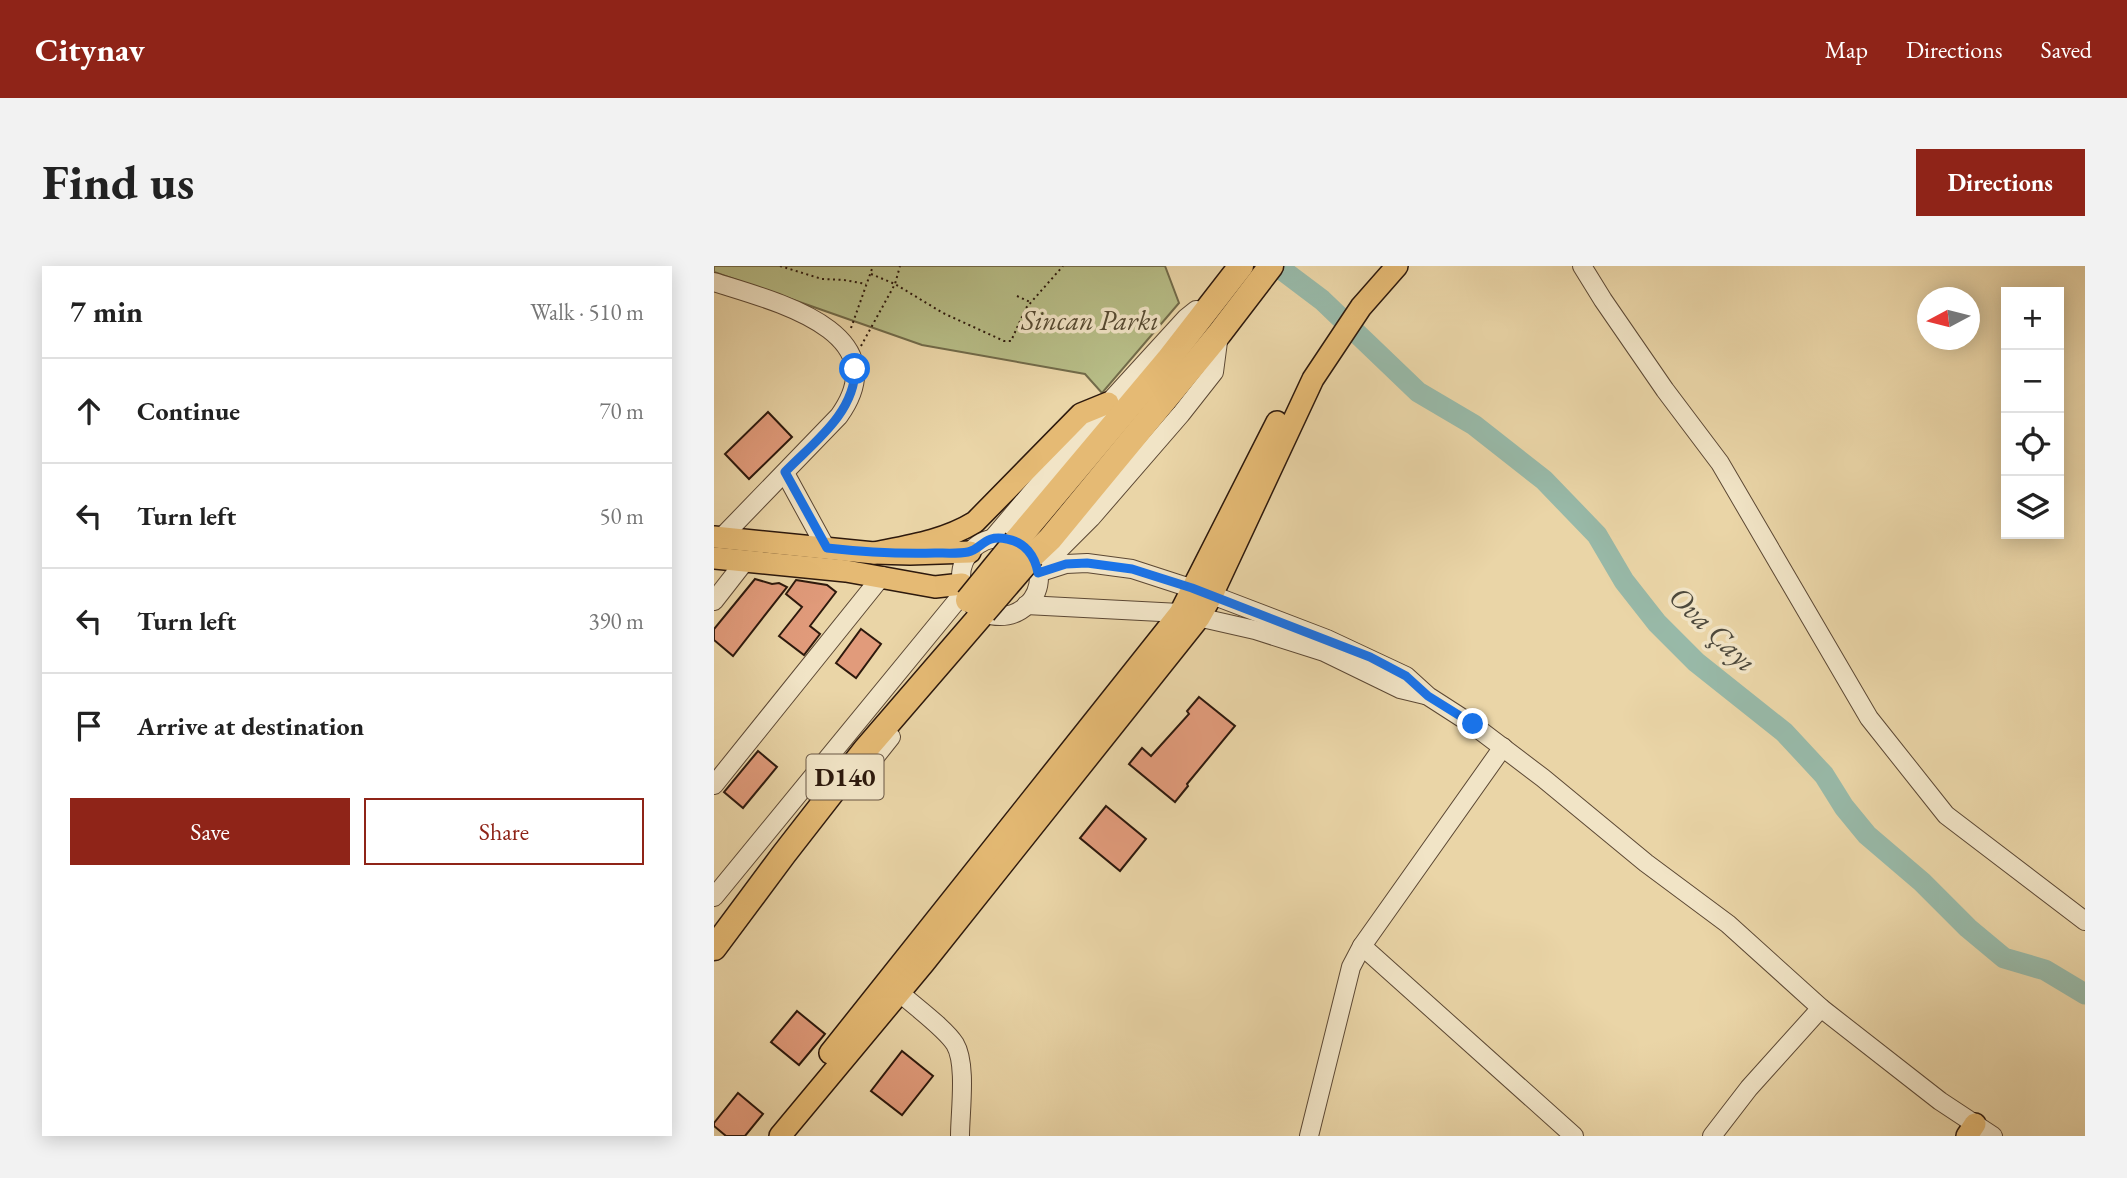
<!DOCTYPE html>
<meta charset="utf-8">
<style>
:root{--surface:#fff;--page:#f2f2f2;--text:#222;--muted:#767676;--line:#e0e0e0;--accent:#8f2418}
body{margin:0;font-family:"EB Garamond",serif;background:var(--page);color:var(--text)}
.controls{position:absolute;right:21px;top:21px;display:grid;overflow:hidden;border-radius:0px;box-shadow:0 4px 18px #0003}
.controls button{width:63px;height:63px;display:grid;place-items:center;padding:0;border:0;border-bottom:2px solid var(--line);background:var(--surface);color:var(--text);font:35px sans-serif}
.compass{position:absolute;left:1203px;top:21px;width:63px;height:63px;border-radius:50%;background:var(--surface);box-shadow:0 4px 18px #0003;rotate:263deg}
.stop{position:absolute;width:21px;height:21px;margin:-16px;border:5px solid #1a73e8;border-radius:50%;background:#fff}
.stop.end{background:#1a73e8;border-color:#fff;box-shadow:0 2px 7px #0008}
.list{margin:0;padding:0;list-style:none}
h2{display:flex;justify-content:space-between;align-items:center;height:91px;margin:0;padding:0 28px;font-size:30px}
h2 small{font-size:23px;font-weight:400;color:var(--muted)}
.list li{display:grid;grid-template-columns:46px 1fr auto;gap:21px;align-items:center;box-sizing:border-box;height:105px;padding:0 28px;border-top:2px solid var(--line)}
.list b{display:block;font-size:26px;white-space:nowrap}
.list em{font-size:23px;font-style:normal;color:var(--muted)}
.actions{display:flex;gap:14px;padding:21px 28px}
.actions a{flex:1;padding:16px 0;border:2px solid var(--accent);border-radius:0px;text-align:center;font-size:24px;color:var(--accent)}
.actions .main{background:var(--accent);color:#fff}
.icon{flex:none;width:38px;height:38px;fill:none;stroke:currentColor;stroke-width:2;stroke-linecap:round;stroke-linejoin:round}
.map{position:relative;flex:none;width:1371px;height:870px;overflow:hidden;border-radius:0px}
header{display:flex;align-items:center;gap:42px;box-sizing:border-box;height:98px;padding:0 35px;background:var(--accent);color:#fff}
header strong{font-size:33px}
nav{display:flex;gap:38px;margin-inline-start:auto;font-size:24px}
.intro{display:flex;align-items:center;justify-content:space-between;box-sizing:border-box;height:168px;padding:0 42px}
h1{margin:0;font-size:49px}
.button{padding:18px 32px;border-radius:0px;background:var(--accent);color:#fff;font-size:24px;font-weight:700}
main{display:flex;gap:42px;padding:0 42px}
aside{flex:1;background:var(--surface);border-radius:0px;box-shadow:0 4px 18px #0003}
.map>svg:first-child{display:block}
.green{fill:#b7bd87;stroke:#726b4a;stroke-width:2}
.lines{fill:none;stroke-linecap:round;stroke-linejoin:round}
.river{stroke:#98b9a8;stroke-width:21}
.building{fill:#e19b7b;stroke:#2d190d;stroke-width:2}
.minor-casing{stroke:#5c4834;stroke-width:20}
.major-casing{stroke:#2d190d;stroke-width:24}
.highway-casing{stroke:#2d190d;stroke-width:27}
.path{stroke:#2d190d;stroke-width:2;stroke-dasharray:2 3.5;stroke-linecap:butt}
.minor{stroke:#f1e4c6;stroke-width:18}
.major{stroke:#e5ba74;stroke-width:21}
.highway{stroke:#e5ba74;stroke-width:24}
.highway-bridge-casing{stroke:#2d190d;stroke-width:27;stroke-linecap:butt}
.highway-bridge{stroke:#e5ba74;stroke-width:24}
.route{stroke:#1a73e8;stroke-width:9}
.labels{text-anchor:middle;stroke-width:7;stroke-linejoin:round;paint-order:stroke}
.shield{fill:#f1e4c6;stroke:#685644;stroke-width:2}
.shield-label{font-size:26px;font-weight:bold;fill:#2d190d}
.park-label{font-size:28px;font-style:italic;fill:#564a32;stroke:#f1e4c6}
.water-label{font-size:30px;font-style:italic;fill:#4d493c;stroke:#f1e4c6}
</style>
<header>
<strong>Citynav</strong>
<nav><a>Map</a><a>Directions</a><a>Saved</a></nav>
</header>
<div class="intro"><h1>Find us</h1><a class="button">Directions</a></div>
<main>
<aside>
<h2>7 min<small>Walk · 510 m</small></h2>
<ul class="list">
<li><svg class="icon" aria-label="ahead" viewBox="0 0 24 24"><path d="M12 20V5M6 11l6-6 6 6"/></svg><div><b>Continue</b></div><em>70 m</em></li>
<li><svg class="icon" aria-label="left" viewBox="0 0 24 24"><path d="M17 20v-9H6M10 6l-5 5 5 5"/></svg><div><b>Turn left</b></div><em>50 m</em></li>
<li><svg class="icon" aria-label="left" viewBox="0 0 24 24"><path d="M17 20v-9H6M10 6l-5 5 5 5"/></svg><div><b>Turn left</b></div><em>390 m</em></li>
<li><svg class="icon" aria-label="arrive" viewBox="0 0 24 24"><path d="M6 21V4h12l-3 4 3 4H6"/></svg><div><b>Arrive at destination</b></div></li>
</ul>
<div class="actions"><a class="main">Save</a><a>Share</a></div>
</aside>
<div class="map">
<svg width="1371" height="870" viewBox="0 0 1371 870">
<rect width="100%" height="100%" fill="#ead5a7"/>
<filter id="stains"><feTurbulence type="fractalNoise" baseFrequency=".00286" numOctaves="4"/><feColorMatrix values="0 0 0 0 .2 0 0 0 0 .09 0 0 0 0 .02 0 0 0 .5 -.17"/></filter>
<radialGradient id="worn" r=".72"><stop offset=".6" stop-color="#630" stop-opacity="0"/><stop offset="1" stop-color="#630" stop-opacity=".3"/></radialGradient>
<polygon class="green" points="0,0 451,0 465,37 388,127 371,108 208,79 0,6"/>
<g class="lines">
<polyline class="river" points="563,0 608,34 704,126 760,159 830,214 883,269 910,315 943,357 982,396 1070,466 1110,509 1130,541 1153,569 1208,616 1254,662 1290,692 1331,704 1371,728"/>
</g>
<g class="building">
<polygon points="54,146 78,171 35,213 11,188"/>
<polygon points="41,313 58,318 65,317 73,321 19,390 0,374 0,363"/>
<polygon points="82,314 113,319 122,326 96,360 106,368 90,389 65,370 88,341 72,328"/>
<polygon points="147,363 167,378 142,412 122,397"/>
<polygon points="485,431 521,460 473,518 474,520 461,536 415,498 428,482 437,490 475,448 473,445"/>
<polygon points="44,485 63,501 29,542 10,526"/>
<polygon points="392,540 432,573 406,605 366,572"/>
<polygon points="83,745 111,768 85,799 57,776"/>
<polygon points="188,785 219,810 188,849 157,825"/>
<polygon points="24,827 49,848 31,870 12,870 0,860 0,857"/>
</g>
<g class="lines">
<defs>
<g id="minor">
<polyline points="868,0 889,34 951,124 1006,197 1155,452 1232,549 1371,655"/>
<path d="M0 16C59 35 186 65 125 150L7 272"/>
<polyline points="71,207 112,282"/>
<circle cx="286" cy="311" r="39"/>
<polyline points="278,273 387,145 472,52 482,44"/>
<polyline points="324,305 377,252 467,148 500,106 505,68"/>
<polyline points="324,307 352,298 373,297 418,303 498,329 613,373 692,410 714,430 759,459 829,512 932,597 1014,658 1107,742 1226,835 1279,870"/>
<polyline points="0,335 32,294"/>
<polyline points="312,339 466,347 541,364 610,386 686,423 711,429"/>
<polyline points="142,515 177,471"/>
<polyline points="0,519 168,310"/>
<polyline points="0,631 250,326"/>
<polyline points="648,680 860,870"/>
<path d="M185 726C200 740 231 762 241 778 253 798 246 846 246 870"/>
<polyline points="595,870 637,701 648,680 789,481"/>
<polyline points="998,870 1035,822 1107,742"/>
</g>
<g id="major">
<polyline points="0,271 160,287 196,288 256,286"/>
<path d="M160 287C195 280 230 275 261 256L367 148 394 137"/>
<polyline points="0,292 132,305 221,321 248,318"/>
<polyline points="116,787 466,347 563,156"/>
<polyline points="66,870 210,697 485,352 498,329 599,113 647,41 683,0"/>
<polyline points="1253,870 1261,858"/>
</g>
<g id="highway">
<polyline points="302,275 454,94 527,0"/>
<polyline points="318,290 336,273 505,68 557,0"/>
<polyline points="0,682 70,588 151,484 270,346"/>
</g>
</defs>
<use href="#minor" class="minor-casing"/>
<use href="#major" class="major-casing"/>
<use href="#highway" class="highway-casing"/>
<g class="path">
<polyline points="66,0 108,13 130,14 152,18"/>
<polyline points="157,8 181,18 229,47 290,75 297,75 312,42 349,0"/>
<polyline points="303,30 316,36"/>
<polyline points="137,62 159,0"/>
<polyline points="147,80 181,18 186,0"/>
</g>
<use href="#minor" class="minor"/>
<use href="#major" class="major"/>
<use href="#highway" class="highway"/>
<defs>
<g id="highway-bridge">
<polyline points="254,334 302,275"/>
<polyline points="270,346 318,290"/>
</g>
</defs>
<use href="#highway-bridge" class="highway-bridge-casing"/>
<use href="#highway-bridge" class="highway-bridge"/>
</g>
<g class="lines">
<path class="route" d="M141 103C141 147 99 177 71 206L113 282C149 286 184 288 221 287 231 287 244 288 254 286 268 283 270 268 293 273 311 276 321 290 324 307L352 298 373 297 418 303 478 322 656 391 692 410 714 430 759 458"/>
</g>
<g class="labels">
<rect class="shield" x="92.5" y="488.5" width="77" height="45" rx="5"/>
<g class="shield-label">
<text x="131" y="520">D140</text>
</g>
<g class="park-label">
<text x="376" y="64">Sincan Parkı</text>
</g>
<g class="water-label">
<text transform="translate(999 363) rotate(44)" y="10">Ova Çayı</text>
</g>
</g>
<rect width="100%" height="100%" filter="url(#stains)"/>
<rect width="100%" height="100%" fill="url(#worn)"/>
</svg>
<div class="controls">
<button>+</button>
<button>−</button>
<button><svg class="icon" aria-label="locate" viewBox="0 0 24 24"><circle cx="12" cy="12" r="6"/><path d="M12 2v4M12 18v4M2 12h4M18 12h4"/></svg></button>
<button><svg class="icon" aria-label="layers" viewBox="0 0 24 24"><path d="M12 4l9 5-9 5-9-5zM3 14l9 5 9-5"/></svg></button>
</div>
<svg class="compass" viewBox="-18 -18 36 36"><path d="M0-13l5 13h-10z" fill="#e53935"/><path d="M0 13l5-13h-10z" fill="#767676"/></svg>
<div class="stop" style="left:141px;top:103px"></div>
<div class="stop end" style="left:759px;top:458px"></div>
</div>
</main>
